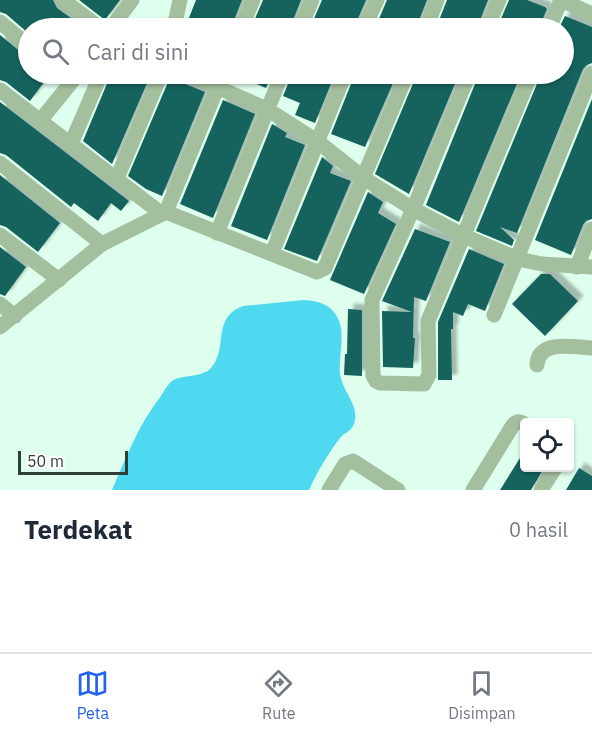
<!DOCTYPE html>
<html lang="id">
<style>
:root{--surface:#fff;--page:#f2f2f3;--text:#1f2937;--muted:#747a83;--line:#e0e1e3;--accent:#2563eb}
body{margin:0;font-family:"IBM Plex Sans",sans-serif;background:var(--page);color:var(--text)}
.controls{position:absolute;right:18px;bottom:18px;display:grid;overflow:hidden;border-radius:6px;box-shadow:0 2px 4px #0004}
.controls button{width:54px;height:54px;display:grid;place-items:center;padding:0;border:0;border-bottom:2px solid var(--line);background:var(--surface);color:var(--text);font:30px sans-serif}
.scale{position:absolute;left:18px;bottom:15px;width:110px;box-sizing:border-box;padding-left:6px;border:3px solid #2f3f37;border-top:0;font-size:16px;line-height:21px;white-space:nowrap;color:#2f3f37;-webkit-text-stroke:4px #fff;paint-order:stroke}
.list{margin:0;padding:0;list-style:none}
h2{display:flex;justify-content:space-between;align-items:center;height:78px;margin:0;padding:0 24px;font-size:26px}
h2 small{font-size:20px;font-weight:400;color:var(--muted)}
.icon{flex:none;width:33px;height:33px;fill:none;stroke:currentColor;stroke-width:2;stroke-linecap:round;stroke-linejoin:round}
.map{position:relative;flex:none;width:592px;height:490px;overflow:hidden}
.search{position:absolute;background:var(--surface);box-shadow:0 2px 4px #0004;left:18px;right:18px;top:18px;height:66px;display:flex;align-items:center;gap:15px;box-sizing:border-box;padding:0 21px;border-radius:33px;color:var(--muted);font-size:22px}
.sheet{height:162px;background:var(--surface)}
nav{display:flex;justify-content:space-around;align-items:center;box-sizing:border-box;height:84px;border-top:2px solid var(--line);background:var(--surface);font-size:16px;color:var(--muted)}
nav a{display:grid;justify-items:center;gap:3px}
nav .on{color:var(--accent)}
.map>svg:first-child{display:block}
.water{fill:#4ed9f0}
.building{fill:#14635d;filter:url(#shadow)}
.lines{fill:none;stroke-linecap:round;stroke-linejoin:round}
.street{stroke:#a4bf9e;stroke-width:15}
</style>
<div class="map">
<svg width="592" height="490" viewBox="0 0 592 490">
<defs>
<filter id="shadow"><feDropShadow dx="5.5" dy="-5.5" stdDeviation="1.5" flood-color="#0004"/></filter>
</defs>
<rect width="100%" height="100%" fill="#defeee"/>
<path class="water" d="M304 300C316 301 329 303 336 315 347 331 338 356 340 374 342 392 362 407 353 426 350 432 344 433 340 438 328 454 317 472 309 490H112C126 457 139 424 161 396 164 391 168 384 172 381 183 374 202 378 211 368 229 348 211 318 243 306Z"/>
<g class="building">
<polygon points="0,0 53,0 57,8 85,28 28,28 28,33 6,14 0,12"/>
<polygon points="79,0 120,0 105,20"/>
<polygon points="196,0 242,0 231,28 185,28"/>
<polygon points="263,0 301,0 290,28 251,28"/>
<polygon points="322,0 366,0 354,28 310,28"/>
<polygon points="387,0 427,0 416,28 375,28"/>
<polygon points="447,0 488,0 477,28 436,28"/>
<polygon points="509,0 527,0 545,7 547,9 539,28 497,28"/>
<polygon points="565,16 592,27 592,63 587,65 583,69 517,233 500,227 514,240 512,246 476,231 541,74 564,74 564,28 559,28"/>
<polygon points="0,35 22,53 28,54 28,74 50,74 30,101 6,82 0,80"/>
<polygon points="111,74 151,74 112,164 83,141"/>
<polygon points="233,74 272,74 266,88"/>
<polygon points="292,74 335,74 315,123 295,115 300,103 283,96"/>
<polygon points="355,74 397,74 365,147 331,134"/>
<polygon points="417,74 459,74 409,194 375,174"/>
<polygon points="479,74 521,74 459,222 426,205"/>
<polygon points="171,75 178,78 183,83 205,92 162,196 146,189 128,176"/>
<polygon points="592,99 592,219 586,221 583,225 571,255 535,240"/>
<polygon points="223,100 255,114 213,218 180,204"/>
<polygon points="0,102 129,201 121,211 111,203 98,221 74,203 71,207 6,155 0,153"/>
<polygon points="272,124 287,133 285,137 305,145 267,240 231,226"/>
<polygon points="322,157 333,166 330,173 351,181 317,261 284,249"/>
<polygon points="0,175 60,223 38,252 6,227 0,225"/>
<polygon points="368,192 383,202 378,213 396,224 364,294 330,280"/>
<polygon points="415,229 450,242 426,301 414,297 413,338 415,338 413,368 383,367 382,311 412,312 382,301"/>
<polygon points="0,247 26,267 5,296 0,294"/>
<polygon points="469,249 504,264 485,311 468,304 463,316 453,312 453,329 451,329 452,380 438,380 438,322"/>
<polygon points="541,274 550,274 578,301 545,336 512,304"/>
<polygon points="348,309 362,310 362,376 344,375 345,354 347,354"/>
<polygon points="525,450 525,468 544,468 531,490 500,490"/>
<polygon points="579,468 592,476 592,490 566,490"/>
</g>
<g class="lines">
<g class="street">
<polyline points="63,0 100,28"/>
<polyline points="561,0 592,14"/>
<polyline points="0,22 28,45"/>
<polyline points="111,28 132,0"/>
<polyline points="174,28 180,0"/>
<polyline points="241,28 253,0"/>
<polyline points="300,28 312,0"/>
<polyline points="364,28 377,0"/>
<polyline points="426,28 437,0"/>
<polyline points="487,28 499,0"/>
<polyline points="549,28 561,0"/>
<polyline points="187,74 267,109 317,141 365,179 413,209 464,236 518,259 542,264 592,267"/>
<polyline points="469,74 417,200 372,300 373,376 376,381 380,383 424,384 429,375 428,321 531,74"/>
<polyline points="0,90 162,214"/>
<polyline points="40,121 78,74"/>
<polyline points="71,144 101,74"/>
<polyline points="0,163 102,244"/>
<polyline points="117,178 161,74"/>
<polyline points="166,212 223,74"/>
<polyline points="217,233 282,74"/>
<polyline points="0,235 59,280"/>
<polyline points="272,253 345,74"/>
<polyline points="577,267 592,229"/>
<polyline points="0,304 15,316"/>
<polyline points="494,315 592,73"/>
<polyline points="0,327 102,244 166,212 317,272 325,268 407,74"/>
<path d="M537 365C538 339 574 347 592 348"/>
<polyline points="329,490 345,464 353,461 398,490"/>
<path d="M473 490 513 425C517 421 520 421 524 424"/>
<polyline points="541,490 555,468"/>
</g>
</g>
</svg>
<div class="controls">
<button><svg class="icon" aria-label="locate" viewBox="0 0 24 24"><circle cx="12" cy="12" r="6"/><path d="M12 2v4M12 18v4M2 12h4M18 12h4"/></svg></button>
</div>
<div class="scale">50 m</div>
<div class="search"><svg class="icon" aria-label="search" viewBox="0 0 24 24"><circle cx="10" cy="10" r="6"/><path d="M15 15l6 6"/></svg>Cari di sini</div>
</div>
<section class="sheet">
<h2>Terdekat<small>0 hasil</small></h2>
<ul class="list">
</ul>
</section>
<nav>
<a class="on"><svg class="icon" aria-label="map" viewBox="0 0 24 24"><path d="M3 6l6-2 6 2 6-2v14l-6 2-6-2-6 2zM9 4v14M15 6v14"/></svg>Peta</a>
<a><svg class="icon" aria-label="directions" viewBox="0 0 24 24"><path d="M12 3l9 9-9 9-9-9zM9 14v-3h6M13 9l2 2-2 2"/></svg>Rute</a>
<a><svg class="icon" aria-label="saved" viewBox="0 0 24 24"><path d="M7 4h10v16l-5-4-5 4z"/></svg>Disimpan</a>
</nav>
